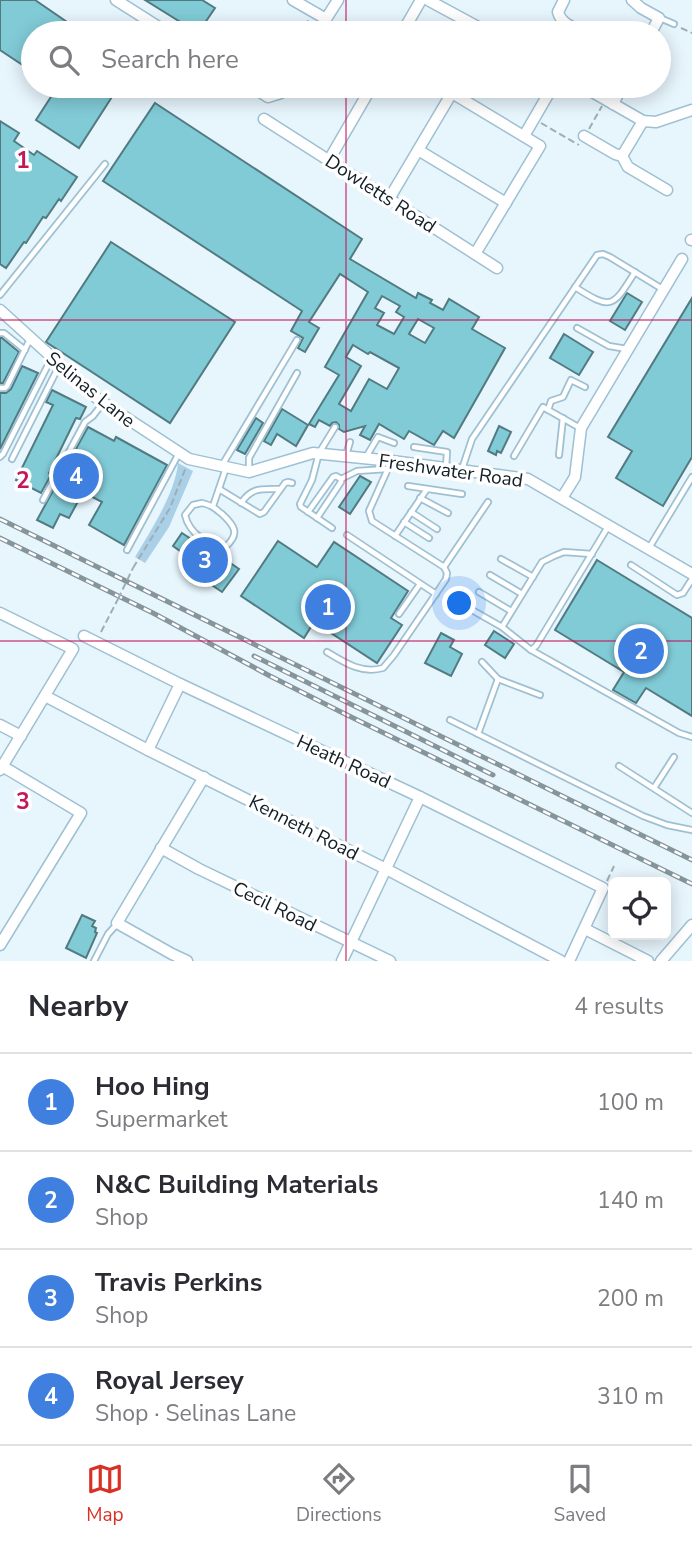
<!DOCTYPE html>
<meta charset="utf-8">
<style>
:root{--surface:#fff;--page:#f7f7f7;--text:#2b2b33;--muted:#7c7c81;--line:#e1e1e2;--accent:#d93025}
body{margin:0;font-family:"Nunito Sans",sans-serif;background:var(--page);color:var(--text)}
.controls{position:absolute;right:21px;bottom:21px;display:grid;overflow:hidden;border-radius:10px;box-shadow:0 4px 18px #0003}
.controls button{width:63px;height:63px;display:grid;place-items:center;padding:0;border:0;border-bottom:2px solid var(--line);background:var(--surface);color:var(--text);font:35px sans-serif}
.you{position:absolute;left:460px;top:604px;width:24px;height:24px;margin:-18px;border:5px solid #fff;border-radius:50%;background:#1a73e8;box-shadow:0 0 0 10px #1a73e833}
.badge{display:grid;place-items:center;width:46px;height:46px;border-radius:50%;background:var(--accent);color:#fff;font-size:23px;font-weight:700}
.pin{position:absolute;translate:-50% -50%;border:4px solid #fff;box-shadow:0 2px 7px #0006}
.list{margin:0;padding:0;list-style:none}
h2{display:flex;justify-content:space-between;align-items:center;height:91px;margin:0;padding:0 28px;font-size:30px}
h2 small{font-size:23px;font-weight:400;color:var(--muted)}
.list li{display:grid;grid-template-columns:46px 1fr auto;gap:21px;align-items:center;box-sizing:border-box;height:98px;padding:0 28px;border-top:2px solid var(--line)}
.list b{display:block;font-size:26px;white-space:nowrap}
.list p{margin:0;font-size:23px;white-space:nowrap;color:var(--muted)}
.list em{font-size:23px;font-style:normal;color:var(--muted)}
.icon{flex:none;width:38px;height:38px;fill:none;stroke:currentColor;stroke-width:2;stroke-linecap:round;stroke-linejoin:round}
.map{position:relative;flex:none;width:692px;height:961px;overflow:hidden}
.search{position:absolute;background:var(--surface);box-shadow:0 4px 18px #0003;left:21px;right:21px;top:21px;height:77px;display:flex;align-items:center;gap:18px;box-sizing:border-box;padding:0 24px;border-radius:38px;color:var(--muted);font-size:26px}
.sheet{height:483px;background:var(--surface)}
nav{display:flex;justify-content:space-around;align-items:center;box-sizing:border-box;height:98px;border-top:2px solid var(--line);background:var(--surface);font-size:19px;color:var(--muted)}
nav a{display:grid;justify-items:center;gap:4px}
nav .on{color:var(--accent)}
.map>svg:first-child{display:block}
.green{fill:#a9d0e7}
.building{fill:#81cbd7;stroke:#527b81;stroke-width:2;fill-rule:evenodd}
.lines{fill:none;stroke-linecap:round;stroke-linejoin:round}
.service-casing{stroke:#9ec0d3;stroke-width:8}
.minor-casing{stroke:#9ec0d3;stroke-width:13}
.path{stroke:#9fadb4;stroke-width:2;stroke-dasharray:7 3.5;stroke-linecap:butt}
.service{stroke:#fff;stroke-width:4.5}
.minor{stroke:#fff;stroke-width:10}
.rail-casing{stroke:#86949b;stroke-width:5}
.rail{stroke:#fff;stroke-width:2.5;stroke-dasharray:8;stroke-linecap:butt}
.path-bridge{stroke:#9fadb4;stroke-width:2;stroke-dasharray:7 3.5;stroke-linecap:butt}
.grid{fill:none;stroke:#c2185b;stroke-width:2;stroke-opacity:0.55}
.labels{text-anchor:middle;stroke-width:7;stroke-linejoin:round;paint-order:stroke}
.street-label{font-size:19px;fill:#121f26;stroke:#fff}
.grid-label{font-size:23px;text-anchor:middle;font-weight:bold;fill:#c2185b;stroke:#fff;stroke-width:7;stroke-linejoin:round;paint-order:stroke}
</style>
<div class="map">
<svg width="692" height="961" viewBox="0 0 692 961">
<rect width="100%" height="100%" fill="#e7f5fd"/>
<path class="green" d="M178 463 193 471 169 527 145 563 135 557C151 530 175 494 178 463Z"/>
<g class="building">
<polygon points="0,0 35,0 83,33 33,33 33,72 0,50"/>
<polygon points="145,0 202,0 215,8 198,33"/>
<polygon points="58,86 119,86 79,148 36,120"/>
<path d="M155 103 362 239 350 259 416 298 418 293 432 300 430 303 443 310 449 299 479 317 472 329 505 348 454 438 443 431 434 445 409 431 404 439 379 424 370 440 360 435 365 426 344 432 339 429V425L336 422 332 423 330 426 319 420 315 427 309 424 339 375 325 367 368 292 340 274 309 322 319 328 305 352 298 348 303 338 291 331 302 311 103 181ZM382 296 400 306 396 312 404 317 394 334 377 325 384 313 375 308ZM418 319 434 328 425 343 409 334ZM353 345 368 354 370 352 399 368 387 389 369 379 351 411 339 404 361 366 346 357Z"/>
<polygon points="0,121 19,133 14,141 34,155 37,151 77,177 61,201 59,199 46,218 43,217 26,243 24,242 6,268 0,264"/>
<polygon points="111,242 235,322 170,423 46,342"/>
<polygon points="627,293 642,302 625,330 610,321"/>
<polygon points="692,298 692,457 663,506 616,478 632,451 608,437"/>
<polygon points="564,334 593,352 579,375 550,358"/>
<polygon points="0,338 2,338 19,352 3,383 0,383"/>
<polygon points="22,366 38,373 0,449 0,393 6,393 11,389"/>
<polygon points="52,390 86,407 80,419 76,418 49,473 51,475 41,493 16,480 53,405 46,402"/>
<polygon points="282,409 308,425 296,446 277,434 271,445 264,441"/>
<polygon points="256,418 263,423 245,454 237,450"/>
<polygon points="499,426 511,432 501,453 497,451 496,455 488,451"/>
<polygon points="88,427 114,441 116,437 167,465 124,545 89,525 102,502 83,492 69,518 60,514 53,528 37,520"/>
<polygon points="360,476 371,482 350,514 339,507"/>
<polygon points="182,533 197,543 198,541 207,547 239,569 222,592 181,564 187,556 173,546"/>
<polygon points="278,541 317,567 334,542 408,591 391,618 402,625 377,663 314,622 304,638 241,596"/>
<polygon points="597,560 692,618 692,716 646,688 636,703 613,690 624,672 555,630"/>
<polygon points="494,631 514,644 505,658 485,645"/>
<polygon points="441,633 454,640 450,647 462,654 451,676 425,663"/>
<polygon points="82,915 95,921 92,926 96,928 95,932 97,933 86,958 66,948"/>
</g>
<g class="lines">
<defs>
<g id="service">
<polyline points="660,18 674,24"/>
<path d="M575 287C612 311 613 307 635 272"/>
<polyline points="0,295 105,164"/>
<polyline points="577,328 609,346 627,349"/>
<polyline points="0,333 4,333 25,350"/>
<polyline points="0,388 5,388 7,386 30,339"/>
<polyline points="548,410 551,401 563,397 571,380 585,387"/>
<polyline points="414,447 447,452 446,467"/>
<polyline points="346,455 350,442"/>
<polyline points="559,455 563,418"/>
<polyline points="514,456 543,407 580,428"/>
<polyline points="0,457 3,454 51,359"/>
<polyline points="366,457 378,437 394,443"/>
<polyline points="12,459 59,366"/>
<polyline points="220,465 224,462 297,340"/>
<polyline points="462,469 472,439 597,255 603,254 610,257 664,290"/>
<polyline points="249,471 249,458 297,373"/>
<polyline points="341,479 357,471 387,469"/>
<polyline points="408,486 462,494"/>
<polyline points="219,489 260,514 264,512 285,483 288,482 292,483"/>
<polyline points="420,498 448,513"/>
<polyline points="43,500 85,422 93,416 103,403"/>
<path d="M202 503C213 506 213 507 222 514 234 525 241 534 225 547 207 545 189 533 185 515L193 505Z"/>
<path d="M241 503C252 487 261 489 279 489"/>
<polyline points="213,506 226,468"/>
<polyline points="308,512 333,477 336,476 341,479 341,482 317,518"/>
<polyline points="411,512 437,529"/>
<polyline points="404,522 429,538"/>
<polyline points="332,528 301,507 300,504 312,480 319,453 335,427"/>
<polyline points="347,535 436,594"/>
<polyline points="395,536 427,489"/>
<polyline points="649,548 692,477"/>
<polyline points="127,550 178,455"/>
<polyline points="501,559 533,577"/>
<polyline points="631,565 677,595 683,593 692,579"/>
<polyline points="444,567 488,502"/>
<polyline points="490,575 522,594"/>
<polyline points="479,592 511,611"/>
<polyline points="472,610 502,627 542,562 554,556 564,552 592,554"/>
<polyline points="399,614 420,584"/>
<polyline points="502,627 531,650 536,646 609,525"/>
<polyline points="531,650 679,733 692,737"/>
<path d="M327 652C345 663 362 674 383 668L394 655 446 579 447 573 444 567 372 521 369 511 391 462"/>
<polyline points="482,662 498,679 540,695"/>
<polyline points="450,720 643,816 667,825 692,830"/>
<polyline points="478,734 498,679"/>
<polyline points="619,766 692,813"/>
<polyline points="654,788 674,757"/>
<polyline points="94,961 108,934 117,924"/>
</g>
<g id="minor">
<polyline points="116,0 168,33"/>
<polyline points="293,0 326,19"/>
<polyline points="428,0 489,33"/>
<path d="M564 0 558 12C561 24 574 28 585 33"/>
<polyline points="632,0 641,8 659,18 651,33"/>
<polyline points="317,33 338,0"/>
<polyline points="402,33 421,0"/>
<polyline points="251,86 268,97 281,93 285,86"/>
<polyline points="582,86 643,121 656,122 692,110"/>
<polyline points="452,93 540,146 475,254"/>
<polyline points="613,104 622,86"/>
<polyline points="264,119 497,268"/>
<polyline points="524,136 553,86"/>
<polyline points="584,136 615,154 622,156 628,167 667,190"/>
<polyline points="418,150 506,203"/>
<polyline points="622,156 643,121"/>
<polyline points="329,160 372,86"/>
<polyline points="389,199 456,86"/>
<polyline points="691,240 692,240"/>
<polyline points="0,310 99,400 189,459 249,472 313,453 392,461 528,479 692,574"/>
<polyline points="562,498 575,477 581,428 682,259"/>
<polyline points="0,613 73,649 0,770"/>
<polyline points="84,636 180,684 420,797 603,888 569,961"/>
<polyline points="45,696 148,750 386,869 561,961"/>
<polyline points="0,725 21,736"/>
<polyline points="148,750 180,684"/>
<polyline points="161,848 199,869 390,961"/>
<polyline points="585,929 648,961"/>
<polyline points="0,945 81,813 2,766"/>
<polyline points="187,961 172,954 117,923 204,777"/>
<polyline points="342,961 420,797"/>
<polyline points="661,961 692,925"/>
</g>
</defs>
<use href="#service" class="service-casing"/>
<use href="#minor" class="minor-casing"/>
<g class="path">
<polyline points="335,25 349,33"/>
<polyline points="681,28 692,33"/>
<polyline points="273,33 309,21"/>
<polyline points="541,123 579,145"/>
<polyline points="589,129 602,106"/>
<polyline points="133,568 170,508 186,467"/>
<polyline points="101,632 118,599"/>
<polyline points="607,881 614,866"/>
</g>
<use href="#service" class="service"/>
<use href="#minor" class="minor"/>
<defs>
<g id="rail">
<polyline points="0,519 692,860"/>
<polyline points="0,538 153,613 270,676 341,712 692,884"/>
<polyline points="254,656 493,775"/>
</g>
</defs>
<use href="#rail" class="rail-casing"/>
<use href="#rail" class="rail"/>
<polyline class="path-bridge" points="118,599 133,568"/>
</g>
<path class="grid" d="M346 0V33M346 86V961M0 320H692M0 641H692"/>
<g class="labels">
<g class="street-label">
<text transform="translate(381 193) rotate(33)" y="7">Dowletts Road</text>
<text transform="translate(91 389) rotate(39)" y="7">Selinas Lane</text>
<text transform="translate(451 470) rotate(8)" y="7">Freshwater Road</text>
<text transform="translate(344 761) rotate(25)" y="7">Heath Road</text>
<text transform="translate(304 827) rotate(27)" y="7">Kenneth Road</text>
<text transform="translate(275 906) rotate(26)" y="7">Cecil Road</text>
</g>
</g>
<g class="grid-label">
<text x="23" y="168">1</text>
<text x="23" y="488">2</text>
<text x="23" y="809">3</text>
</g>
</svg>
<div class="controls">
<button><svg class="icon" aria-label="locate" viewBox="0 0 24 24"><circle cx="12" cy="12" r="6"/><path d="M12 2v4M12 18v4M2 12h4M18 12h4"/></svg></button>
</div>
<div class="you"></div>
<div class="pin badge" style="left:328px;top:607px;background:#3f7fe0">1</div>
<div class="pin badge" style="left:641px;top:651px;background:#3f7fe0">2</div>
<div class="pin badge" style="left:205px;top:560px;background:#3f7fe0">3</div>
<div class="pin badge" style="left:76px;top:476px;background:#3f7fe0">4</div>
<div class="search"><svg class="icon" aria-label="search" viewBox="0 0 24 24"><circle cx="10" cy="10" r="6"/><path d="M15 15l6 6"/></svg>Search here</div>
</div>
<section class="sheet">
<h2>Nearby<small>4 results</small></h2>
<ul class="list">
<li><span class="badge" style="background:#3f7fe0">1</span><div><b>Hoo Hing</b><p>Supermarket</p></div><em>100 m</em></li>
<li><span class="badge" style="background:#3f7fe0">2</span><div><b>N&amp;C Building Materials</b><p>Shop</p></div><em>140 m</em></li>
<li><span class="badge" style="background:#3f7fe0">3</span><div><b>Travis Perkins</b><p>Shop</p></div><em>200 m</em></li>
<li><span class="badge" style="background:#3f7fe0">4</span><div><b>Royal Jersey</b><p>Shop · Selinas Lane</p></div><em>310 m</em></li>
</ul>
</section>
<nav>
<a class="on"><svg class="icon" aria-label="map" viewBox="0 0 24 24"><path d="M3 6l6-2 6 2 6-2v14l-6 2-6-2-6 2zM9 4v14M15 6v14"/></svg>Map</a>
<a><svg class="icon" aria-label="directions" viewBox="0 0 24 24"><path d="M12 3l9 9-9 9-9-9zM9 14v-3h6M13 9l2 2-2 2"/></svg>Directions</a>
<a><svg class="icon" aria-label="saved" viewBox="0 0 24 24"><path d="M7 4h10v16l-5-4-5 4z"/></svg>Saved</a>
</nav>
